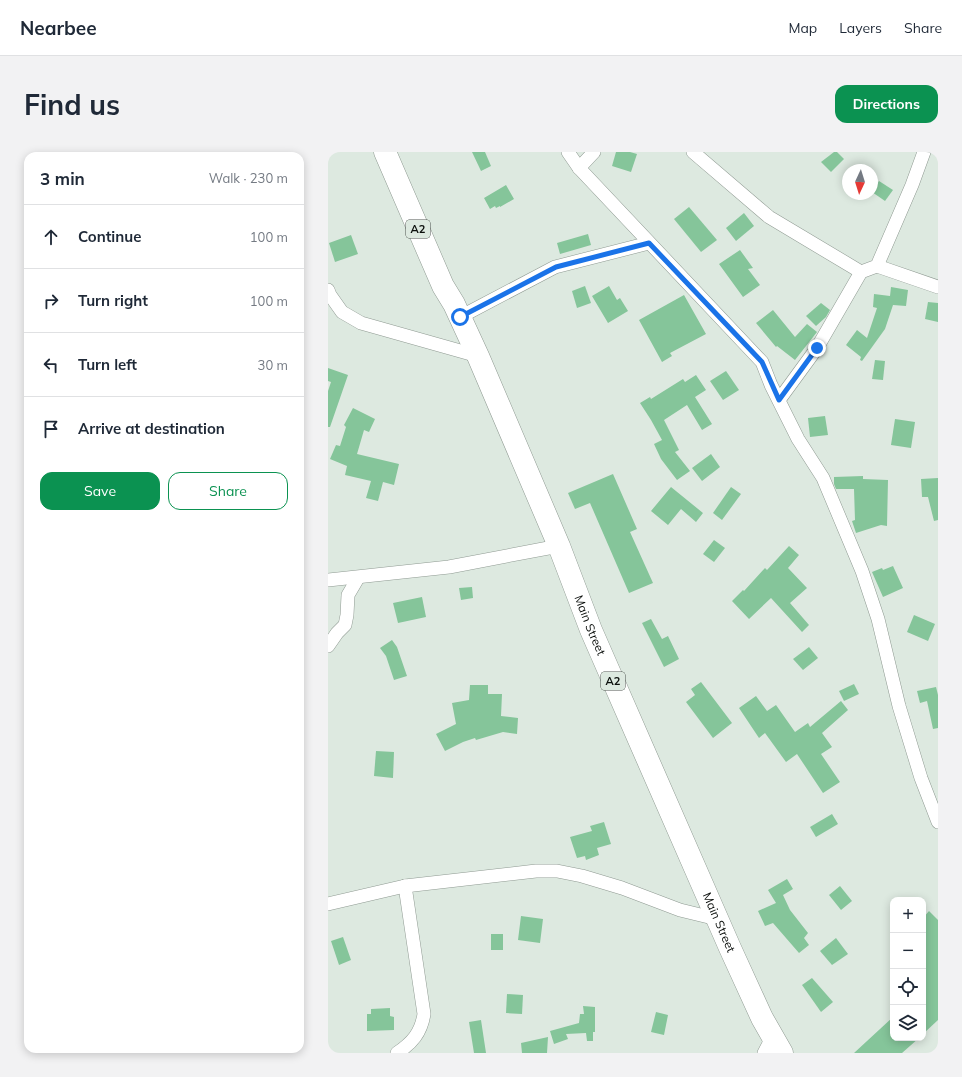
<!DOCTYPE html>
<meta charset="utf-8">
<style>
:root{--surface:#fff;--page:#f2f2f3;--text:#1f2937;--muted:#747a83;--line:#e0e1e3;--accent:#0b9251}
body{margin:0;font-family:Mulish,sans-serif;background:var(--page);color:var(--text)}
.controls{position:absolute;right:12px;bottom:12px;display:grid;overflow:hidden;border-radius:8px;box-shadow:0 2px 10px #0003}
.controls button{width:36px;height:36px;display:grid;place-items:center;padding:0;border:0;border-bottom:1px solid var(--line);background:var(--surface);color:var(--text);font:20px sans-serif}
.compass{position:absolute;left:514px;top:12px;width:36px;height:36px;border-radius:50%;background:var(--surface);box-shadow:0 2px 10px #0003;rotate:184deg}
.stop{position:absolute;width:12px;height:12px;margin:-9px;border:3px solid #1a73e8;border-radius:50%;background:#fff}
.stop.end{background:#1a73e8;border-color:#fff;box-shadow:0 1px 4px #0008}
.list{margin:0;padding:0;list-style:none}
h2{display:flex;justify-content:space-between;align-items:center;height:52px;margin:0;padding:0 16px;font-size:17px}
h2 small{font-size:13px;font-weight:400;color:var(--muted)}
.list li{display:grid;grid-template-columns:26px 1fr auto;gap:12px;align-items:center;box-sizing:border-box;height:64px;padding:0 16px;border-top:1px solid var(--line)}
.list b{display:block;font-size:15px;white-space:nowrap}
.list em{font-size:13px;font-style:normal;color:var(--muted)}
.actions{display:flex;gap:8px;padding:12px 16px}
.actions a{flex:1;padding:9px 0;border:1px solid var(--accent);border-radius:12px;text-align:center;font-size:14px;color:var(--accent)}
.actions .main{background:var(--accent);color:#fff}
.icon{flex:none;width:22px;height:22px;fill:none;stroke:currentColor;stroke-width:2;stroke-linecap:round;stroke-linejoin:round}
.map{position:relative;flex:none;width:610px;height:901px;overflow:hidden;border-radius:12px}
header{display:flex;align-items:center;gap:24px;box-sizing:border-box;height:56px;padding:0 20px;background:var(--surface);border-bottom:1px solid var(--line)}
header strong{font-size:19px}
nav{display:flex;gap:22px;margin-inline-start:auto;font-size:14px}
.intro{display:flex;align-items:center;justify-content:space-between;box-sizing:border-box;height:96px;padding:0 24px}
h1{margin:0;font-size:28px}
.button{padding:10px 18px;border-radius:12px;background:var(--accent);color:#fff;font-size:14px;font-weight:700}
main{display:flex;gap:24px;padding:0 24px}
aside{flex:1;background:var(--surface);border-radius:12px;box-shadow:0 2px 10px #0003}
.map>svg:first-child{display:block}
.building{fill:#85c59a}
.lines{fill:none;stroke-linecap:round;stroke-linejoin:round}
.minor-casing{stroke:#8f9a92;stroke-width:14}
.trunk-casing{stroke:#8f9a92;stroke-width:23}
.minor{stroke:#fff;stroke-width:13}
.trunk{stroke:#fff;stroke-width:22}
.route{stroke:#1a73e8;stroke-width:5}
.labels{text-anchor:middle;stroke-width:4;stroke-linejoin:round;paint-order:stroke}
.shield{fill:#dde9e0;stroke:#4a504c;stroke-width:1}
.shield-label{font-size:11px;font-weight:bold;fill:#0b0f0c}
.street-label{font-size:12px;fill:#0b0f0c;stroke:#dde9e0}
</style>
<header>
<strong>Nearbee</strong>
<nav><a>Map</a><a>Layers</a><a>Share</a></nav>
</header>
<div class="intro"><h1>Find us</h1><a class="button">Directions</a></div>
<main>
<aside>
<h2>3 min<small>Walk · 230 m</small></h2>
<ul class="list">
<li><svg class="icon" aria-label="ahead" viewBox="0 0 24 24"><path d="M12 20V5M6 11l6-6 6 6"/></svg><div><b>Continue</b></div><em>100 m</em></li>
<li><svg class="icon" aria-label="right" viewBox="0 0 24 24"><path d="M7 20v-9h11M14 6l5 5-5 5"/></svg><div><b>Turn right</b></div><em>100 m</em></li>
<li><svg class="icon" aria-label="left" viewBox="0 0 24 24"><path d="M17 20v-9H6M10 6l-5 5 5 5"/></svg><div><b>Turn left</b></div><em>30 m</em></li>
<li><svg class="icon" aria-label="arrive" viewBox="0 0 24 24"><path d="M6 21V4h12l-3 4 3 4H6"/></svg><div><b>Arrive at destination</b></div></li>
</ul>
<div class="actions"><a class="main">Save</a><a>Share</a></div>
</aside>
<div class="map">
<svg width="610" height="901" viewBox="0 0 610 901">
<rect width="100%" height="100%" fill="#dde9e0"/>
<g class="building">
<polygon points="144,0 157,0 163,14 153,19"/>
<polygon points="288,0 302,0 309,2 303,20 284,14"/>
<polygon points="506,0 509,0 516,7 503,20 493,10"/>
<polygon points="551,29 565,38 557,49 544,40"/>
<polygon points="178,33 186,47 172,55 172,54 168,56 167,54 162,57 156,46"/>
<polygon points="361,55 389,88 373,100 346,67"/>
<polygon points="416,61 426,74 408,89 398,76"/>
<polygon points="260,82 263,93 232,102 229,91"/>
<polygon points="23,83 30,102 7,110 1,91"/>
<polygon points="412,98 425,116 420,117 432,133 415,145 391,112"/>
<polygon points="257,134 263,151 249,156 244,139"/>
<polygon points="281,134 289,148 292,146 300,159 280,171 264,144"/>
<polygon points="563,135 580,138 578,154 565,153 557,177 534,209 532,208 533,205 518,193 529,178 539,186 549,156 545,155 546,142 562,144"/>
<polygon points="356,143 378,182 342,201 344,204 334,210 311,168"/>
<polygon points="600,150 610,151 610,170 597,167"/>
<polygon points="493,151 502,158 498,165 488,174 478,164"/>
<polygon points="445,158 467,185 479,172 489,180 467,208 449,194 448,195 428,171"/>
<polygon points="547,208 557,209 555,228 544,227"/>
<polygon points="0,216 20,223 2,275 0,275 0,239 3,230 0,229"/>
<polygon points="398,219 411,238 395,248 382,229"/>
<polygon points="368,223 378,238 367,245 384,272 374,278 359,253 336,268 351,298 347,300 362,319 349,328 333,307 326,292 334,288 323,268 312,251 322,245 323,247 355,227 357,230"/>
<polygon points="25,256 47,267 41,280 36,278 29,302 71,312 66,333 55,330 50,349 38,346 43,329 17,323 19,314 2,307 8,293 12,294 18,275 16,273"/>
<polygon points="497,264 500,283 482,285 480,266"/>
<polygon points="567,267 587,270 583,296 563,293"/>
<polygon points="383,302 392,315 374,329 364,316"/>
<polygon points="285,322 309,377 302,380 325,431 301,441 262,351 247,357 240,341"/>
<polygon points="535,324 535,327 560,328 559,374 553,373 528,381 524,369 527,368 526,337 508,337 506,332 506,325"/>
<polygon points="610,326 610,368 606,369 600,345 594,345 593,327"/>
<polygon points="343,335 375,361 368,370 353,357 340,373 323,359"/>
<polygon points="403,335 413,342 394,368 385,361"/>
<polygon points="386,388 397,396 386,410 375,402"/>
<polygon points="461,394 471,403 460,416 479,436 462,451 481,473 474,480 443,446 421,467 404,449 415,438 416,439 437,416 439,418"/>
<polygon points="565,414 575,436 555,445 544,420 554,416 555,418"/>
<polygon points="144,435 145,446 133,448 131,436"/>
<polygon points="94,445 98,465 70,471 65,451"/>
<polygon points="586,463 607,472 600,489 579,480"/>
<polygon points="323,467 334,487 340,484 351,507 336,515 314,471"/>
<polygon points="64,488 69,495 79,524 66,528 58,504 52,496"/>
<polygon points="481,495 490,506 475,518 465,507"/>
<polygon points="373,530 404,571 385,586 358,550 367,543 363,537"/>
<polygon points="526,532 531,542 516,549 511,539"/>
<polygon points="142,533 160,533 160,542 174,542 173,564 190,566 189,582 175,580 148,588 147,586 135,590 117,599 108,582 128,572 124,551 141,548"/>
<polygon points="608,535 610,543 610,576 605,577 599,549 592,551 589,539"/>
<polygon points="428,544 439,559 448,553 467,580 480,571 482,575 513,549 520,558 494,581 504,595 493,602 512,630 495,641 469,602 458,610 437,581 431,586 411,556"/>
<polygon points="48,599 66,600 65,626 46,624"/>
<polygon points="504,662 510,672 488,685 482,675"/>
<polygon points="276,670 283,692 269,696 271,703 258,708 257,704 249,706 242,685 264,679 262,674"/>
<polygon points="459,727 465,737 455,743 462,758 480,781 476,786 481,793 471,801 445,771 437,774 430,759 448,751 440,738"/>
<polygon points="512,734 524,749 513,758 501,743"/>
<polygon points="601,759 610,768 610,868 595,882 595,766"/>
<polygon points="193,764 215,767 212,791 190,788"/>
<rect x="163" y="782" width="12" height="16"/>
<polygon points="15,785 23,808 11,813 3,789"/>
<polygon points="508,786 520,802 504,813 492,799"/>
<polygon points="484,826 505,850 493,860 474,833"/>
<polygon points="179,842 195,843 194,862 178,861"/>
<polygon points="255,854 267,855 267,880 265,880 265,889 259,889 258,881 238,882 240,887 226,892 222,879 251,871 252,862 256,862"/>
<polygon points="62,856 62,864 66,865 66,878 39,879 39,862 43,862 43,857"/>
<polygon points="328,860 340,863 336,883 323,880"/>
<polygon points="565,865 565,886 591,886 574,901 526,901"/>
<polygon points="153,868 158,901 146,901 141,870"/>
<polygon points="220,885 219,901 194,901 193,891"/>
</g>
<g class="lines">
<defs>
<g id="minor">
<polyline points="240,0 251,16 434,210 443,233 470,287 495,326 534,419 550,467 571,554 593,626 610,670"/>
<polyline points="365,0 441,65 533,120"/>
<polyline points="251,16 266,0"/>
<polyline points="549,114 610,135"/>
<polyline points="0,138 2,143 14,160 33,171 150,204"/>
<polyline points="132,165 227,115 321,91"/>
<polyline points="451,248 489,196 533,120 549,114 584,33 596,0"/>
<polyline points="0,428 121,415 231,394"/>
<polyline points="0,494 9,481 17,473 19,463 20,443 30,426"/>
<polyline points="0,752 77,734 208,719 229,719 254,724 294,736 352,758 389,767"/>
<path d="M69 901C84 891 93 881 96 862L77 734"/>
<polyline points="436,901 445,884"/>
</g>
<g id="trunk">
<path id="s1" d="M57 0 115 134 126 152 150 204 231 394 263 478 402 796 434 866 454 901"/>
</g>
</defs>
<use href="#minor" class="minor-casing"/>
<use href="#trunk" class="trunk-casing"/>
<use href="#minor" class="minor"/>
<use href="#trunk" class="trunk"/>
</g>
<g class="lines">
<polyline class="route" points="132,165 228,115 321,91 434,210 451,248 489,196"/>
</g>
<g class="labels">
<g class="shield">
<rect x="78" y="68" width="24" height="18" rx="3"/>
<rect x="273" y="520" width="24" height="18" rx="3"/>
</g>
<g class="shield-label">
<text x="90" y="81">A2</text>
<text x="285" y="533">A2</text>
</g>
<g class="street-label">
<text dy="4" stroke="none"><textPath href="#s1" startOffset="516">Main Street</textPath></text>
<text dy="4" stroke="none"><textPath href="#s1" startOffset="840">Main Street</textPath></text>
</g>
</g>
</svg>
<div class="controls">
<button>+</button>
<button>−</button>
<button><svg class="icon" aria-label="locate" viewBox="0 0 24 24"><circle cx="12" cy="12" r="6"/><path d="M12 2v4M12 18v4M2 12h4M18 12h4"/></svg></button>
<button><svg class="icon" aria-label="layers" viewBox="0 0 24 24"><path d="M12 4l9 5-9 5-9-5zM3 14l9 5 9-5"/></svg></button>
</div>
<svg class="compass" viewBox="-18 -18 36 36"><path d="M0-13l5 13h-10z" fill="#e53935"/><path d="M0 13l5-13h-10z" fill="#747a83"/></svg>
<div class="stop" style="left:132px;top:165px"></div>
<div class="stop end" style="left:489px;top:196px"></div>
</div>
</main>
